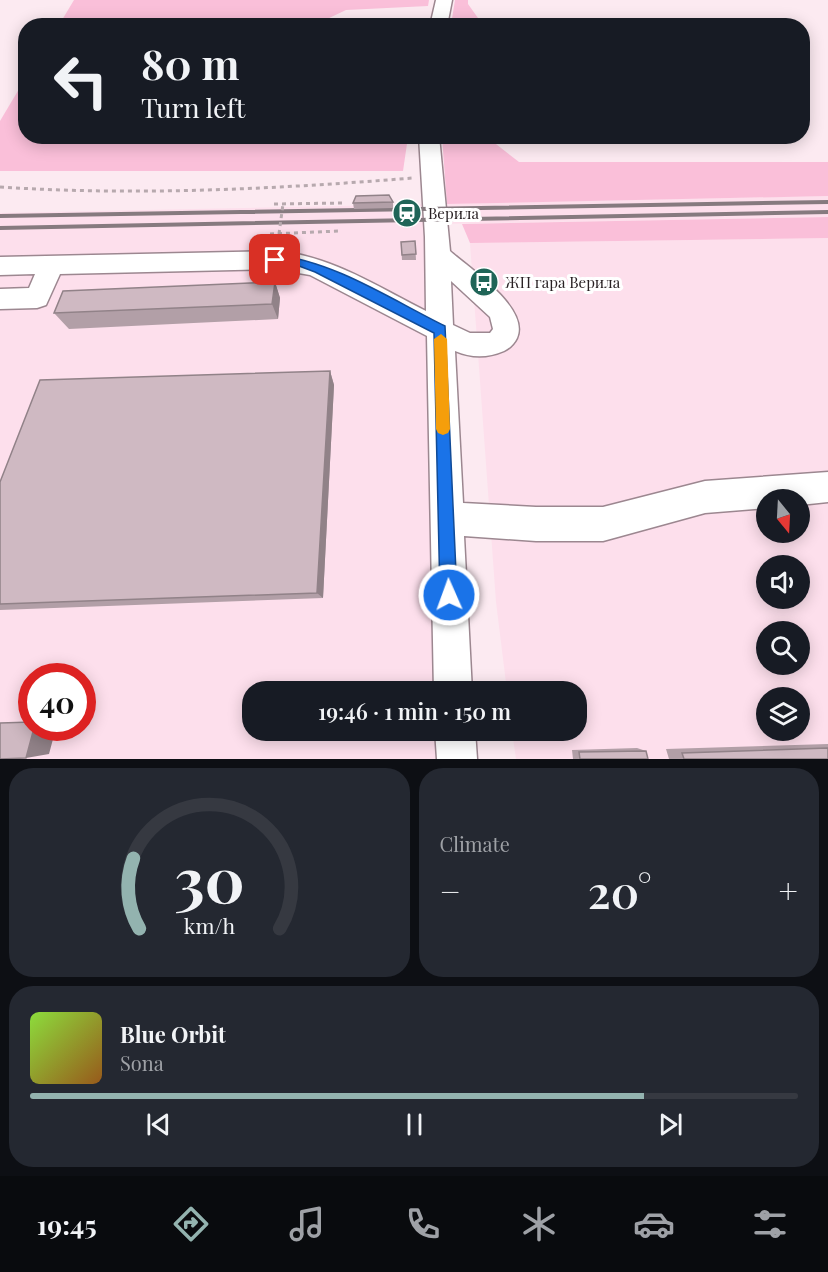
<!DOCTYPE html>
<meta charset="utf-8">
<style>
body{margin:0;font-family:"Playfair Display",serif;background:#242831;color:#f1f3f6;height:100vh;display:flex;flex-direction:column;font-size:22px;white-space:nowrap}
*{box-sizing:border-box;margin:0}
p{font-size:20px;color:#9ea1a6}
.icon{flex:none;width:33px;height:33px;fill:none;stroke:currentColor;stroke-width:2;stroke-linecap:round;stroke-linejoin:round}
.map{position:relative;height:759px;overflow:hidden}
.side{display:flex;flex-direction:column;gap:9px;padding:9px;background:#0d0f14;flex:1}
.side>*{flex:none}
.banner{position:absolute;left:18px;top:18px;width:792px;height:126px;border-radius:24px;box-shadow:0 3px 15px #0003;background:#171b24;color:#f1f3f6;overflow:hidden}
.needle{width:39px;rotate:162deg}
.fabs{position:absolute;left:756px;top:489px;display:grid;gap:12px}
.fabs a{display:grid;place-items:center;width:54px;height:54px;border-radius:50%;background:#171b24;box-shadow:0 3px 15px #0003;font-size:30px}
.speed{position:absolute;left:18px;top:663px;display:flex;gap:12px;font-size:30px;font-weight:700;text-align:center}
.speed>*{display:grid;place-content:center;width:78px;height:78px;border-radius:50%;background:#171b24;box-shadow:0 3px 15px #0003;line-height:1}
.speed .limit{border:9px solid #d22;background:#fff;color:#111}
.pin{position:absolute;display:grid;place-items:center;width:51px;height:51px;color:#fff;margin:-26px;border-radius:12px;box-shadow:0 3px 9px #0006}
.me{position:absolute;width:66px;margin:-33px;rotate:358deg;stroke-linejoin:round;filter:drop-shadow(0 0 4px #0008)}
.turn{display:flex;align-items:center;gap:21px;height:126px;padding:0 24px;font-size:27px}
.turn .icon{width:78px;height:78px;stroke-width:2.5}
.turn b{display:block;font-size:42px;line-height:51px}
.big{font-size:45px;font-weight:600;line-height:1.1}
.side .tile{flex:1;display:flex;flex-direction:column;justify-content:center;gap:9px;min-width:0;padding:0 21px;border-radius:24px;background:#242831}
.side .dial{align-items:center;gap:0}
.dial svg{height:156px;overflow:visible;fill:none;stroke:#363941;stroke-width:7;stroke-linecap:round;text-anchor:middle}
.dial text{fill:#f1f3f6;stroke:none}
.song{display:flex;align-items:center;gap:18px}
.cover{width:72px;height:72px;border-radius:9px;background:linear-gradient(135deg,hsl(90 70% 55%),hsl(30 70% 35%))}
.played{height:6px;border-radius:3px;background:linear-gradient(90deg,#93b3af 80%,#363941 80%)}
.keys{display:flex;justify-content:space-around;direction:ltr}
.heat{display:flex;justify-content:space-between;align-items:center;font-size:33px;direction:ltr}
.side .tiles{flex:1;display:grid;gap:9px;grid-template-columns:1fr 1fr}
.tile:last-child{grid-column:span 2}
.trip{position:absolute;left:242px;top:681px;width:345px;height:60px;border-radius:24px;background:#171b24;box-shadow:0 3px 15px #0003;font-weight:600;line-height:60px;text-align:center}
.tab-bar{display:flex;height:96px;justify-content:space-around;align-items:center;background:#090b0e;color:#9ea1a6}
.tab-bar .icon{width:42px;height:42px}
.tab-bar .on{color:#93b3af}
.tab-bar b{font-size:27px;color:#f1f3f6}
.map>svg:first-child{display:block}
.built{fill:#fddfec;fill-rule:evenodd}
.green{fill:#fabfd9}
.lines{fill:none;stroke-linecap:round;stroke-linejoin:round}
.minor-casing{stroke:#9c8790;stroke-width:3}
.path{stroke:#b7a9ae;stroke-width:3;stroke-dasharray:4 4;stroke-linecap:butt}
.minor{fill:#fff;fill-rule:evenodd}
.rail{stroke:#867a7f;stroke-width:4}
.path-bridge{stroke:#b7a9ae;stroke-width:3;stroke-dasharray:4 4;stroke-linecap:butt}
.wall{fill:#b29fa7}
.shaded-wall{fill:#918288}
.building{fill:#cfb9c2;stroke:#918288;stroke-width:1.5}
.route{fill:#1a73e8;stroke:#114b97;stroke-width:1.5}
.slow{fill:#f59e0b}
.labels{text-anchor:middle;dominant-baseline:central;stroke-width:6;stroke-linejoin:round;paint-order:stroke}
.poi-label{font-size:15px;fill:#282023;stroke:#fff;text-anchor:start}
</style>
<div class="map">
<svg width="828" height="759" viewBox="0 0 828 759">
<rect width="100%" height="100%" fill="#fceaf1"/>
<!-- built -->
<path class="built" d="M 828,196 L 828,217 L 436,224 L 453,691 L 252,692 L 252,730 L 455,731 L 457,759 L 0,759 L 0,213 ZM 32,676 L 82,676 L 82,728 L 32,728 Z
M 828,238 L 828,759 L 516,759 L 512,731 L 576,730 L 576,692 L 507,691 L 496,602 L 470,243 ZM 766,500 L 800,500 L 800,532 L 766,532 ZM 766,566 L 800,566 L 800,598 L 766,598 ZM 766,632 L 800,632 L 800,664 L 766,664 ZM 766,698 L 800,698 L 800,730 L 766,730 Z"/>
<!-- green -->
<path class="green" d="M 74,0 L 429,0 L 428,6 L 346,10 L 325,20 L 327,25 L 59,25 Z
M 455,0 L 468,0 L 468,4 L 483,25 L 451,25 Z
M 25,79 L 26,136 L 408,137 L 403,171 L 0,171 L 0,121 Z
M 442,137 L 487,137 L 519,162 L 828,162 L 828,196 L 447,204 Z
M 828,217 L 828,238 L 470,243 L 462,224 Z"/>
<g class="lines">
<!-- minor casing -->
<g class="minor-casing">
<path id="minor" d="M 436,0 L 452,0 L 447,26 L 430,26 Z
M 419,136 L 439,136 L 450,251 C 470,269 530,308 517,338 C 514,344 510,348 504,351 C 488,358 471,358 455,351 L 463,503 L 536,507 L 603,507 L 705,481 L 828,472 L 828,502 L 800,505 L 800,500 L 766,500 L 766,508 L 705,513 L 603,541 L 536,541 L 464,536 L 472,692 L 434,692 L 427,336 L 310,275 L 275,269 L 60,274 L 46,305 L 37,308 L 0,309 L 0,289 L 29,288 L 35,274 L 0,275 L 0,257 L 275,251 C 330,255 378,287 426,311 L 425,237 ZM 451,281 L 490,317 L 493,329 L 490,333 L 470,333 L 453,325 Z
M 435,730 L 475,730 L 477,759 L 437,759 Z"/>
</g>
<!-- path -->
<path class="path" d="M 0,187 C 138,196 275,189 413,178
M 274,204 L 343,203
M 270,234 L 339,231"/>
<!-- minor -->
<use href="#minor" class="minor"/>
<!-- rail -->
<path class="rail" d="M 0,216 L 828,202
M 0,228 L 828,212"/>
<!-- path-bridge -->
<path class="path-bridge" d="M 279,234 L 283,204"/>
</g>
<!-- wall -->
<path class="wall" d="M 393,202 L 393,208 L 354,209 L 353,203 Z
M 415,241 L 416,260 L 402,260 L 401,242 Z
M 275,282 L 280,298 L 278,319 L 69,329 L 54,313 Z
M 330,371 L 334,385 L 323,598 L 0,610 L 0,482 Z
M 828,744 L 828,759 L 669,759 L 666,749 Z
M 637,748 L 646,751 L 648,759 L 573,759 L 572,750 Z"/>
<!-- shaded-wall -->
<path class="shaded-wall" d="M 275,282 L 280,298 L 278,319 L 272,304 Z
M 330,371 L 334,385 L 323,598 L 317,593 Z
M 34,728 L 56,728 L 49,754 L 26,758 Z"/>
<!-- building -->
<path class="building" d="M 389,195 L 393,202 L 353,203 L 356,196 Z
M 415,241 L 416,254 L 402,255 L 401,242 Z
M 275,282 L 272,304 L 54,313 L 63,291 Z
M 330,371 L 317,593 L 0,604 L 0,482 L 40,380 Z
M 32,722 L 32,728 L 34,728 L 26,758 L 0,759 L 0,723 Z
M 828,748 L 828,759 L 684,759 L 682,753 Z
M 646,751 L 648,759 L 580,759 L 579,752 Z"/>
<!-- route -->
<path class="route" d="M 275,255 C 334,261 392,300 445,326 L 457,595 L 455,601 L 449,603 L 443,601 L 440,595 L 434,333 L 315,272 L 299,266 L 271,263 L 271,257 Z"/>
<!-- slow -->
<path class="slow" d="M 441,334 L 447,339 L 450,429 L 448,433 L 443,435 L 438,433 L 436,429 L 434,339 Z"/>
<!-- icons -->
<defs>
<g id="station-disc" transform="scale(1.5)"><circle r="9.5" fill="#206558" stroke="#fff"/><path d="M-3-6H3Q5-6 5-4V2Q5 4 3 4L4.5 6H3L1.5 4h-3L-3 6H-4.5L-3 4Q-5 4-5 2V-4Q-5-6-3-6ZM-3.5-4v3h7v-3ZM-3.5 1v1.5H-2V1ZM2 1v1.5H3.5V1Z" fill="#fff"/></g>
<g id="bus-disc" transform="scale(1.5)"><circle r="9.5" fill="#206558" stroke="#fff"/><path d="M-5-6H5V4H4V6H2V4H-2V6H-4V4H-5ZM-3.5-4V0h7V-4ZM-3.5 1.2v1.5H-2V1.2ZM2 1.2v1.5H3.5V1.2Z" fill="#fff"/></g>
</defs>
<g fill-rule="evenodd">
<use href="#station-disc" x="407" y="213"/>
<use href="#bus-disc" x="484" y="282"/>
</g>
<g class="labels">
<!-- poi labels -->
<g class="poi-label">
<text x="428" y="213">Верила</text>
<text x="505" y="282">ЖП гара Верила</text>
</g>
</g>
</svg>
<div class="fabs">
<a><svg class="needle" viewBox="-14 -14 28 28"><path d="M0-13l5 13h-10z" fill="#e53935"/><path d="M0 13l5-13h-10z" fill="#9ea1a6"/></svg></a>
<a><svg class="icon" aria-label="sound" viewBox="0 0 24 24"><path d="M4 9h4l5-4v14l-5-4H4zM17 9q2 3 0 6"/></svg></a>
<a><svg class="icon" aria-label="search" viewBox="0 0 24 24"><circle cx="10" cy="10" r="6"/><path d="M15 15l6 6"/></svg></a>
<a><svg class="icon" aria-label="layers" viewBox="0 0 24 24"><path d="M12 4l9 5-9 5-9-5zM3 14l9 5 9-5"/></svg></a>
</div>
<div class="speed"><div class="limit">40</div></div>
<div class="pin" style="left:275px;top:260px;background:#d93025"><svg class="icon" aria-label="arrive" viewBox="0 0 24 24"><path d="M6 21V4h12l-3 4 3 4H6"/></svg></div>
<svg class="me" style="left:449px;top:595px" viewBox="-20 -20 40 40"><circle r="17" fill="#1a73e8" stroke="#fff" stroke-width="3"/><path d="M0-11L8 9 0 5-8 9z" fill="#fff"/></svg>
<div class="trip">19:46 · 1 min · 150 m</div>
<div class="banner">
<div class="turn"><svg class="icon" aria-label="left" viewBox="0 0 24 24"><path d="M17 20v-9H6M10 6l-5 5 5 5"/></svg><div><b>80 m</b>Turn left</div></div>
</div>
</div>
<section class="side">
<div class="tiles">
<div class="tile dial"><svg viewBox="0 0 100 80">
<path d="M14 69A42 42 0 1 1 86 69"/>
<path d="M14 69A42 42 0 0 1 11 33" stroke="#93b3af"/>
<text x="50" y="56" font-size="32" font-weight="700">30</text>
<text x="50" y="72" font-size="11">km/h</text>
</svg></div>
<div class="tile"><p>Climate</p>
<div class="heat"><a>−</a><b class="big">20°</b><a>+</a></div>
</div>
<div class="tile">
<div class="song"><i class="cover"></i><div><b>Blue Orbit</b><p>Sona</p></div></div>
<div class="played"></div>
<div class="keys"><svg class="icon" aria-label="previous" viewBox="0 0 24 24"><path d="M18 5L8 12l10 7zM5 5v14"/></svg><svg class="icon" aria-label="pause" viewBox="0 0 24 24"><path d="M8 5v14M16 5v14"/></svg><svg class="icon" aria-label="next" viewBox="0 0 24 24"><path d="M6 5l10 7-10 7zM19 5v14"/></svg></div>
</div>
</div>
</section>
<nav class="tab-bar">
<b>19:45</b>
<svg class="icon on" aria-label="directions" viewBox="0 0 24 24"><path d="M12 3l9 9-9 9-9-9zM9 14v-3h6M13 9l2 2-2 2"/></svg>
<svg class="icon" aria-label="music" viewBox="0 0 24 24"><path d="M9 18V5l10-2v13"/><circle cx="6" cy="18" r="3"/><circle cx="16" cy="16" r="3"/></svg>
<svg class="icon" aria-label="phone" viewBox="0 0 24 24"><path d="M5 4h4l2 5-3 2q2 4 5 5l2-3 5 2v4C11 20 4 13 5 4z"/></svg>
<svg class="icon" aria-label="climate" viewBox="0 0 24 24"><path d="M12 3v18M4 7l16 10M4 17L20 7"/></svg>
<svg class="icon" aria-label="car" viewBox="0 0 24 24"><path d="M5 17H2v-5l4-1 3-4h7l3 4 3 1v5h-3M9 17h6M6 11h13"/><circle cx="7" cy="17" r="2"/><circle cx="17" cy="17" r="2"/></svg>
<svg class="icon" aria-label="filters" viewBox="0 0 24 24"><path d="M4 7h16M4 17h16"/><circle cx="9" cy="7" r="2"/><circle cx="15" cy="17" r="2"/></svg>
</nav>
